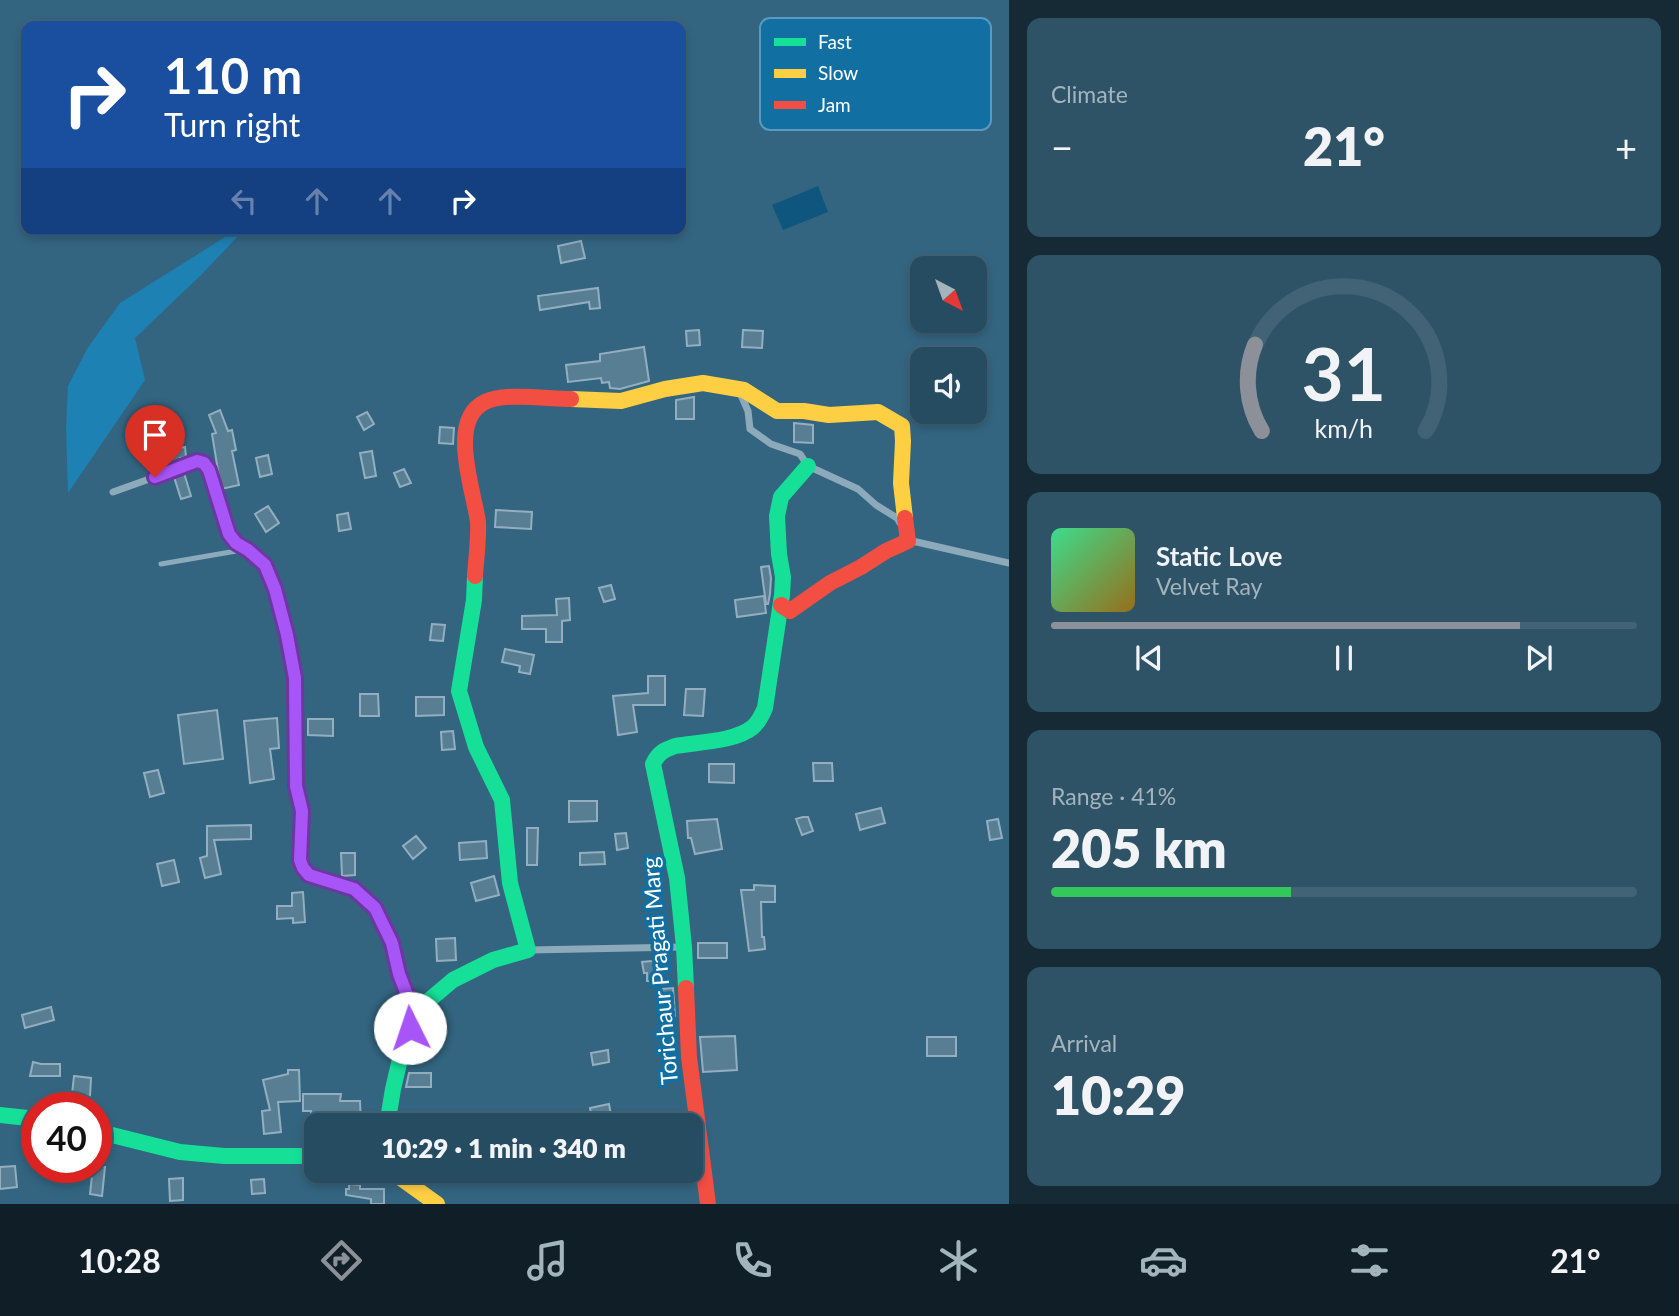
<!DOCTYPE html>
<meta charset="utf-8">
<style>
body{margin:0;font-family:Lato,sans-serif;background:#2e5367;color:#f1f3f6;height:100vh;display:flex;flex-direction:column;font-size:26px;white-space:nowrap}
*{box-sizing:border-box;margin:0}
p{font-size:23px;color:#a4b4bd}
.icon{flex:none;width:38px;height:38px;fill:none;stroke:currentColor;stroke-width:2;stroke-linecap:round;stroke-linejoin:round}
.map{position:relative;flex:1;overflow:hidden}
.drawer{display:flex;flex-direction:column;gap:18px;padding:18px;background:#152a35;width:670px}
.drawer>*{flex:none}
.guide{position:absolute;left:21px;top:21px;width:665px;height:214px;border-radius:14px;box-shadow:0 4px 10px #0003,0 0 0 2px #426376;background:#1a4fa0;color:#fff;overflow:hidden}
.needle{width:46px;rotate:139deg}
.fabs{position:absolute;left:910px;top:256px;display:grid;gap:14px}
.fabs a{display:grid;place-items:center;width:77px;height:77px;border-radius:14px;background:#264c61;box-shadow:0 4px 10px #0003,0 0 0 2px #426376;font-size:35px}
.speed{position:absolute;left:21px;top:1092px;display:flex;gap:14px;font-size:35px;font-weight:700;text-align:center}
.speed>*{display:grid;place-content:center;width:91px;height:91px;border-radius:50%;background:#264c61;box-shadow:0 4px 10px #0003,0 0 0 2px #426376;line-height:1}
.speed .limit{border:10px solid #d22;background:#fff;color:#111}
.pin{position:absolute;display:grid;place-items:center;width:60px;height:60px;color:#fff;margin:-72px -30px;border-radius:50% 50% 50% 0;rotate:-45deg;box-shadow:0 0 7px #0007}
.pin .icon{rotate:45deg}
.me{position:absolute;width:77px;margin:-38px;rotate:356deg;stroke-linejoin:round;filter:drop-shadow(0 0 5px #0008)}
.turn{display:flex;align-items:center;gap:24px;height:147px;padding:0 28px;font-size:32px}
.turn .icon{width:91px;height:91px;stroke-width:2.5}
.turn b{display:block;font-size:49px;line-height:60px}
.lanes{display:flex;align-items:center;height:66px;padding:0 28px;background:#0003;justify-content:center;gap:35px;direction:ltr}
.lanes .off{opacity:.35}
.big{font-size:52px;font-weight:800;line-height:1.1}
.drawer .tile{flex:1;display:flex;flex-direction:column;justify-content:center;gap:10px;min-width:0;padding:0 24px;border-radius:14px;background:#2e5367}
.drawer .dial{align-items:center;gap:0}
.dial svg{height:182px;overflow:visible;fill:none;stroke:#426376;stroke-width:7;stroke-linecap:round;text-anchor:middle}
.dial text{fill:#f1f3f6;stroke:none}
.song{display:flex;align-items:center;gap:21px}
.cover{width:84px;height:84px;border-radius:10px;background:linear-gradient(135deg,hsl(150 70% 55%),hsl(40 70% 35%))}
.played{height:7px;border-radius:4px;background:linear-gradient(90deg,#8c9099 80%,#426376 80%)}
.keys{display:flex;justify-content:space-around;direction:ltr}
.heat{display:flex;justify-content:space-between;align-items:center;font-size:38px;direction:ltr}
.charge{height:10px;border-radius:5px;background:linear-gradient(90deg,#34c759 41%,#426376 0)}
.trip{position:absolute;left:304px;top:1113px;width:399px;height:70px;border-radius:14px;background:#264c61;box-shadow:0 4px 10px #0003,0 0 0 2px #426376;font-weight:800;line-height:70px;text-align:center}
.menu{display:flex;height:112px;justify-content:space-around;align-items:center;background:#0f1e27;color:#a4b4bd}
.menu .icon{width:49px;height:49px}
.menu .on{color:#8c9099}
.menu b{font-size:32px;color:#f1f3f6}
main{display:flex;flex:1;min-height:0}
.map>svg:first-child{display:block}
.green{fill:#1d81b4}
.water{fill:#0f567e}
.building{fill:#587e94;stroke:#93afbf;stroke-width:2}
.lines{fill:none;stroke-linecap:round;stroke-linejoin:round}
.lane{stroke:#8caab9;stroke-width:5}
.street{stroke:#8caab9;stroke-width:7}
.fast{stroke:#16e098;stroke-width:16}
.slow{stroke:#ffcf43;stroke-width:16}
.jam{stroke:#f24e42;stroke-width:16}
.route-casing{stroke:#6d37a1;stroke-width:18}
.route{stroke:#a855f7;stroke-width:12}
.labels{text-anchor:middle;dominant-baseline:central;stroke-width:7;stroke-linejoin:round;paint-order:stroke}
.street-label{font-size:23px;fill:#fff;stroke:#126fa2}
.key{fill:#126fa2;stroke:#599abe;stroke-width:2}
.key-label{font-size:19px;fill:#fff}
</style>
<main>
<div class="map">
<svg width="1009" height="1204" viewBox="0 0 1009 1204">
<rect width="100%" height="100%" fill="#336581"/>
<!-- green -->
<path class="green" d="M 238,229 L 245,229 L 201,275 L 135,338 L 145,380 L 68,493 L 66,429 L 68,386 L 87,349 L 120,303 Z"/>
<!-- water -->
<path class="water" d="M 818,186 L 828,212 L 783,230 L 772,205 Z"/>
<!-- building -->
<path class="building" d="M 581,241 L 585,258 L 561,263 L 558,246 Z
M 598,288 L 600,308 L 590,309 L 589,302 L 540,310 L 538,296 Z
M 699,330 L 700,345 L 687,346 L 686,331 Z
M 743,330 L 763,331 L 762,348 L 742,347 Z
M 644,347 L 649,381 L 620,389 L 610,388 L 609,382 L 602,383 L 601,378 L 568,382 L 566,365 L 600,361 L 600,354 Z
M 694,397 L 694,419 L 676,419 L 676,400 Z
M 220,410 L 228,431 L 232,430 L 236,450 L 232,451 L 239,485 L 221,489 L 212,434 L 216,433 L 209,415 Z
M 367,412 L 374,424 L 364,430 L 357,417 Z
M 794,423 L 813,425 L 813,443 L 794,442 Z
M 440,427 L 454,428 L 453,444 L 439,443 Z
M 185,447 L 186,457 L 180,458 L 181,461 L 171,465 L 167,450 Z
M 372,451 L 376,476 L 365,478 L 360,453 Z
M 268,455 L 272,474 L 260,477 L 256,458 Z
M 404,469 L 411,483 L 400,487 L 394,473 Z
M 184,473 L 191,496 L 181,499 L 174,477 Z
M 268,506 L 279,523 L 266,532 L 255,514 Z
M 496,510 L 532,512 L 531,529 L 495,527 Z
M 348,513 L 351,529 L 339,531 L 337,515 Z
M 769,566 L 771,578 L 770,594 L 768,604 L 766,604 L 761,567 Z
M 611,585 L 615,599 L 604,602 L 599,588 Z
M 764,596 L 766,613 L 737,617 L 735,600 Z
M 569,598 L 570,620 L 562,621 L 562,642 L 546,642 L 546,629 L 522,629 L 522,616 L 557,615 L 556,599 Z
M 432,624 L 445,625 L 443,641 L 430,640 Z
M 505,649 L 534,655 L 530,674 L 519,672 L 520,666 L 502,662 Z
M 648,676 L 665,676 L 665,705 L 633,705 L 637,732 L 618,735 L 613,696 L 648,693 Z
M 686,689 L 705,689 L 703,716 L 684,715 Z
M 360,694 L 378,694 L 379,716 L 360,716 Z
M 416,697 L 444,697 L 444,715 L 416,716 Z
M 217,710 L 223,759 L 184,764 L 178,715 Z
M 277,718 L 279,748 L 270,749 L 274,779 L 250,783 L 244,721 Z
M 308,719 L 333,719 L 333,736 L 308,735 Z
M 453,731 L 455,749 L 442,750 L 441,732 Z
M 813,763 L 832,763 L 833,781 L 814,781 Z
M 709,764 L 734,764 L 734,783 L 709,782 Z
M 158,770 L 164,793 L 150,797 L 144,773 Z
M 569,801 L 597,801 L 597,821 L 569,822 Z
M 881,808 L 885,823 L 860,830 L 856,814 Z
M 803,817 L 808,817 L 813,831 L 802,835 L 796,819 Z
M 717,819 L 722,849 L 695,854 L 691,838 L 688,838 L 687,821 Z
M 998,819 L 1002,838 L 990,840 L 987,821 Z
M 251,825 L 251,839 L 214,840 L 221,874 L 205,878 L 200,858 L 207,856 L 207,826 Z
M 527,828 L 538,828 L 537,865 L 527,865 Z
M 626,833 L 628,848 L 617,850 L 615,834 Z
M 416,836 L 426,848 L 413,859 L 403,846 Z
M 486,841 L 487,858 L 460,860 L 459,843 Z
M 604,852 L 605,864 L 580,865 L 580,853 Z
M 341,853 L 355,853 L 355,875 L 342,876 Z
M 174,860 L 179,882 L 162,886 L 157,864 Z
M 494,876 L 499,895 L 476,901 L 471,883 Z
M 754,885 L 775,886 L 775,902 L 761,902 L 762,937 L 764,937 L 765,949 L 749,951 L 741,890 L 754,890 Z
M 303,892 L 305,922 L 293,923 L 293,918 L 277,919 L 277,906 L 292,906 L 292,893 Z
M 455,938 L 456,960 L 437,961 L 436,939 Z
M 698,943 L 727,943 L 727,958 L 698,958 Z
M 662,960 L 664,981 L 647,981 L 647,973 L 644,973 L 642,962 Z
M 673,988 L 675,1016 L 665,1017 L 663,989 Z
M 51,1007 L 54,1020 L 25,1028 L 22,1015 Z
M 735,1036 L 737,1070 L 703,1072 L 700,1037 Z
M 927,1037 L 956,1037 L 956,1056 L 927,1056 Z
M 608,1050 L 609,1062 L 593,1065 L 591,1053 Z
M 33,1062 L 41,1064 L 60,1064 L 60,1076 L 30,1076 Z
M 288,1070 L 299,1070 L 300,1101 L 278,1102 L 281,1132 L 264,1134 L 262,1111 L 270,1110 L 263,1080 L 288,1074 Z
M 409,1073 L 431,1073 L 431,1087 L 406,1087 Z
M 74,1076 L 91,1078 L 90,1096 L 72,1094 Z
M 303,1094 L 341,1094 L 340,1101 L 360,1101 L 361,1125 L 310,1125 L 311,1111 L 303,1111 Z
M 609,1104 L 611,1115 L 592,1119 L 590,1108 Z
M 442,1113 L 445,1124 L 407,1125 L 407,1120 Z
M 15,1166 L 17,1187 L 0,1189 L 0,1167 Z
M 93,1167 L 105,1167 L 102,1196 L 90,1194 Z
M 183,1178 L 183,1200 L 170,1201 L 169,1179 Z
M 264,1179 L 265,1193 L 252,1194 L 251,1180 Z
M 349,1184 L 360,1185 L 360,1189 L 384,1189 L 384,1204 L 371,1204 L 371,1199 L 346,1195 L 346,1189 L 349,1189 Z"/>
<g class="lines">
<!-- lane -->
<path class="lane" d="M 161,564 L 248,549"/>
<!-- street -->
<path class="street" d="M 741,395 L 748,411 L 750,429 L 771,444 L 800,454 L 808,466 L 858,489 L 876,505 L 897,518 L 900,523
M 113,492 L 197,462 L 204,463 L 209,470 L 229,534 L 236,543 L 248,549 L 265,564 L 275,589 L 287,635 L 295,678 L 296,786 L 302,811 L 300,860 L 303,868 L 309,875 L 354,889 L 375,908 L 392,943 L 399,974 L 414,1012
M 908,540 L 1009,563
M 530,950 L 683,947"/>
<!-- fast -->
<path class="fast" d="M 686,988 L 684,947 L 677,878 L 653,764 C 658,753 664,750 675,746 C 697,742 735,742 753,727 C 759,722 762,715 765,708 L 782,595 L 783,577 L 779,554 L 777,516 L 781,497 L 808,466
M 0,1115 L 37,1119
M 387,1125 L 393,1089 L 404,1042 L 414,1013 L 453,980 L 493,960 L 528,950 L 510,883 L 502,800 L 476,747 L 459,691 L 474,600 L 475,576
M 96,1131 L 180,1152 L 224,1156 L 317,1156"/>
<!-- slow -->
<path class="slow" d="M 571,399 L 621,401 L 665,389 L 703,383 L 744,390 L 777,411 L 804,411 L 829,415 L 878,412 L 902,426 L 903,441 L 901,483 L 905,518
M 391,1171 L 437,1204"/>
<!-- jam -->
<path class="jam" d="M 475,576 C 476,559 479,540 478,522 C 474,491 447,420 485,402 C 505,392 548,399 571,399
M 781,605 L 790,611 L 830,583 L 861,567 L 886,551 L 908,541 L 905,518
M 686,988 L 689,1057 L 708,1204"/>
</g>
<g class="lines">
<!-- route casing -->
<g class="route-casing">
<path id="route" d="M 155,477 L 197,461 L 204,463 L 209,470 L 229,534 L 236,543 L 248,550 L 265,565 L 275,589 L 287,635 L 295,678 L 296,786 L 302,811 L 300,860 L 303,868 L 309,875 L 354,889 L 375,908 L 392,943 L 399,974 L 414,1013 L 410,1028"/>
</g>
<!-- route -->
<use href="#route" class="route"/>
</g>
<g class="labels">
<!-- street labels -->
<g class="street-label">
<text transform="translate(659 971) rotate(-95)">Torichaur Pragati Marg</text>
</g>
</g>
<!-- legend -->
<rect x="760" y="18" width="231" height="112" rx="10" class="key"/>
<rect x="774" y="38" width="32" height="8" fill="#16e098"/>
<rect x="774" y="69" width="32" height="9" fill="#ffcf43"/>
<rect x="774" y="101" width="32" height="8" fill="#f24e42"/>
<g class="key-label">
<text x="818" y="49">Fast</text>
<text x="818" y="80">Slow</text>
<text x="818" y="112">Jam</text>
</g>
</svg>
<div class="fabs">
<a><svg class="needle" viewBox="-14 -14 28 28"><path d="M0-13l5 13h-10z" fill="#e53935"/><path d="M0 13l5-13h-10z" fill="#a4b4bd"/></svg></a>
<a><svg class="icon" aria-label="sound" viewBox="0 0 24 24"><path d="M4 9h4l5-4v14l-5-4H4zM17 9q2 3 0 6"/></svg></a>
</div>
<div class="speed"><div class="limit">40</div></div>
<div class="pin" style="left:155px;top:477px;background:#d93025"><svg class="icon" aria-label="arrive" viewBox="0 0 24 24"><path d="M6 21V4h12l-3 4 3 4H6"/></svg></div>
<svg class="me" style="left:410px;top:1028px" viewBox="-20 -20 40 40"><circle r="19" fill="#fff"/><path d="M0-13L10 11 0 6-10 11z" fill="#a855f7"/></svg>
<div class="trip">10:29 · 1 min · 340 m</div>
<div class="guide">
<div class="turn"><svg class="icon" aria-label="right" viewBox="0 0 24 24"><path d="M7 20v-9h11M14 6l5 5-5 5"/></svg><div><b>110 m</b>Turn right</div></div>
<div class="lanes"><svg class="icon off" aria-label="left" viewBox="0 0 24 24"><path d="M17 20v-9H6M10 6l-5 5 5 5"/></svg><svg class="icon off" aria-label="ahead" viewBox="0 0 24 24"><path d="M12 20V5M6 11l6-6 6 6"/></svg><svg class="icon off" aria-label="ahead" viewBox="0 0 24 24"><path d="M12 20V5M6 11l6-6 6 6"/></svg><svg class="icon" aria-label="right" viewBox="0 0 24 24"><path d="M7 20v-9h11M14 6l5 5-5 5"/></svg></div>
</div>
</div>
<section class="drawer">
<div class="tile"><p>Climate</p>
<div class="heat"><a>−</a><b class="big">21°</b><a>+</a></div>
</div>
<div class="tile dial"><svg viewBox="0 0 100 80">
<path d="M14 69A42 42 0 1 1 86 69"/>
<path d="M14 69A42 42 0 0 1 11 31" stroke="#8c9099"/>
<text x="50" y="56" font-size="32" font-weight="700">31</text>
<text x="50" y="72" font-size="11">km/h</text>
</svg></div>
<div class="tile">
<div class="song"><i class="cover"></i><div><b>Static Love</b><p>Velvet Ray</p></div></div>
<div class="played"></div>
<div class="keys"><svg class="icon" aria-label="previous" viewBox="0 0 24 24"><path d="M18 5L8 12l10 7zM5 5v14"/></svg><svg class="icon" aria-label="pause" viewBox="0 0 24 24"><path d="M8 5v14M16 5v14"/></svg><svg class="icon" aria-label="next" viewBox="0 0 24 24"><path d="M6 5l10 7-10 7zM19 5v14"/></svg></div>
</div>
<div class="tile"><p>Range · 41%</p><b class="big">205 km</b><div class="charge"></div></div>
<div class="tile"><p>Arrival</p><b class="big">10:29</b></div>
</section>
</main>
<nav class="menu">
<b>10:28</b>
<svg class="icon on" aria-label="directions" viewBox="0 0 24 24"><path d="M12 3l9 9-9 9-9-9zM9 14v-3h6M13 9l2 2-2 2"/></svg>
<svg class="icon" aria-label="music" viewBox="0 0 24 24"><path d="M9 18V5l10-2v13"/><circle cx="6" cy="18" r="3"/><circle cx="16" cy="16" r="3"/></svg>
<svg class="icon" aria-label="phone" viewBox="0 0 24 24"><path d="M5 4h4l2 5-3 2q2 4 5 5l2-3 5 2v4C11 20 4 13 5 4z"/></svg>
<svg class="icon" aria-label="climate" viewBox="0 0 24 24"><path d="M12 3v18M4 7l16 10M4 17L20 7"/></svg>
<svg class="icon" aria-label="car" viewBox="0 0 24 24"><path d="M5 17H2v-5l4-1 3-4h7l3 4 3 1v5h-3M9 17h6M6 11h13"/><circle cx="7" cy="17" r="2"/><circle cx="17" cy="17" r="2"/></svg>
<svg class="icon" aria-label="filters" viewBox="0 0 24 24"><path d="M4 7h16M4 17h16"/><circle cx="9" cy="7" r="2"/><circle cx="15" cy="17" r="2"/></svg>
<b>21°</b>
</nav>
